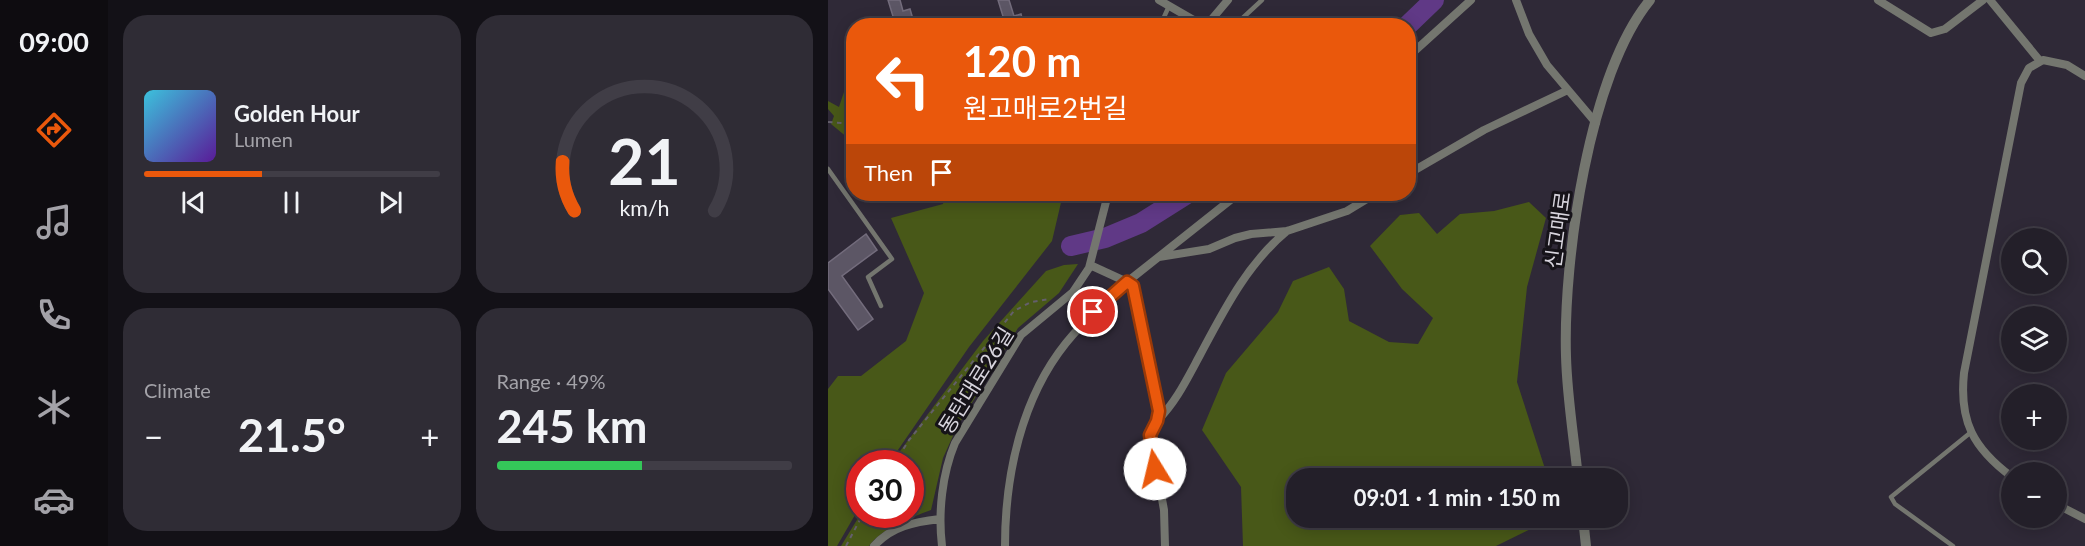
<!DOCTYPE html>
<meta charset="utf-8">
<style>
body{margin:0;font-family:Lato,"Noto Sans KR",sans-serif;background:#2f2c35;color:#f1f3f6;height:100vh;display:flex;flex-direction:column;font-size:22px;white-space:nowrap}
*{box-sizing:border-box;margin:0}
p{font-size:20px;color:#a3a2a8}
.icon{flex:none;width:33px;height:33px;fill:none;stroke:currentColor;stroke-width:2;stroke-linecap:round;stroke-linejoin:round}
.map{position:relative;flex:1;overflow:hidden}
.panel{display:flex;flex-direction:column;gap:15px;padding:15px;background:#131117;width:720px}
.panel>*{flex:none}
.banner{position:absolute;left:18px;top:18px;width:570px;height:183px;border-radius:24px;box-shadow:0 3px 15px #0003,0 0 0 2px #403d46;background:#ea580c;color:#fff;overflow:hidden}
.fabs{position:absolute;left:1173px;top:228px;display:grid;gap:12px}
.fabs a{display:grid;place-items:center;width:66px;height:66px;border-radius:50%;background:#231f29;box-shadow:0 3px 15px #0003,0 0 0 2px #403d46;font-size:30px}
.speed{position:absolute;left:18px;top:450px;display:flex;gap:12px;font-size:30px;font-weight:700;text-align:center}
.speed>*{display:grid;place-content:center;width:78px;height:78px;border-radius:50%;background:#231f29;box-shadow:0 3px 15px #0003,0 0 0 2px #403d46;line-height:1}
.speed .limit{border:9px solid #d22;background:#fff;color:#111}
.pin{position:absolute;display:grid;place-items:center;width:51px;height:51px;color:#fff;margin:-26px;border:3px solid #fff;border-radius:50%;box-shadow:0 2px 6px #0007}
.me{position:absolute;width:66px;margin:-33px;rotate:351deg;stroke-linejoin:round;filter:drop-shadow(0 0 4px #0008)}
.turn{display:flex;align-items:center;gap:21px;height:126px;padding:0 18px;font-size:27px}
.turn .icon{width:78px;height:78px;stroke-width:2.5}
.turn b{display:block;font-size:42px;line-height:51px}
.then{display:flex;align-items:center;height:57px;padding:0 18px;background:#0003;gap:12px;font-size:22px}
.big{font-size:45px;font-weight:700;line-height:1.1}
.panel .card{flex:1;display:flex;flex-direction:column;justify-content:center;gap:9px;min-width:0;padding:0 21px;border-radius:24px;background:#2f2c35}
.panel .dial{align-items:center;gap:0}
.dial svg{height:156px;overflow:visible;fill:none;stroke:#403d46;stroke-width:7;stroke-linecap:round;text-anchor:middle}
.dial text{fill:#f1f3f6;stroke:none}
.song{display:flex;align-items:center;gap:18px}
.cover{width:72px;height:72px;border-radius:9px;background:linear-gradient(135deg,hsl(190 70% 55%),hsl(270 70% 35%))}
.played{height:6px;border-radius:3px;background:linear-gradient(90deg,#ea580c 40%,#403d46 40%)}
.keys{display:flex;justify-content:space-around;direction:ltr}
.heat{display:flex;justify-content:space-between;align-items:center;font-size:33px;direction:ltr}
.charge{height:9px;border-radius:4px;background:linear-gradient(90deg,#34c759 49%,#403d46 0)}
.panel .tiles{flex:1;display:grid;gap:15px;grid-template-columns:repeat(2,1fr)}
.trip{position:absolute;left:458px;top:468px;width:342px;height:60px;border-radius:24px;background:#231f29;box-shadow:0 3px 15px #0003,0 0 0 2px #403d46;font-weight:700;line-height:60px;text-align:center}
main{display:flex;flex:1;min-height:0}
.menu{display:flex;flex-direction:column;width:108px;justify-content:space-around;align-items:center;background:#0e0c10;color:#a3a2a8}
.menu .icon{width:42px;height:42px}
.menu .selected{color:#ea580c}
.menu b{font-size:27px;color:#f1f3f6}
.map>svg:first-child{display:block}
.green{fill:#485818}
.lines{fill:none;stroke-linecap:round;stroke-linejoin:round}
.river{stroke:#603986;stroke-width:20}
.building{fill:#5c5665;stroke:#736c7c;stroke-width:1.5}
.path{stroke:#645f6b;stroke-width:2;stroke-dasharray:4.5 4.5;stroke-linecap:butt}
.service{stroke:#74766f;stroke-width:4.5}
.minor{stroke:#74766f;stroke-width:8}
.tertiary{stroke:#74766f;stroke-width:10}
.route-casing{stroke:#983908;stroke-width:15}
.route{stroke:#ea580c;stroke-width:10}
.labels{text-anchor:middle;dominant-baseline:central;stroke-width:6;stroke-linejoin:round;paint-order:stroke}
.street-label{font-size:21px;fill:#d7d4dd;stroke:#161319}
</style>
<main>
<nav class="menu">
<b>09:00</b>
<svg class="icon selected" aria-label="directions" viewBox="0 0 24 24"><path d="M12 3l9 9-9 9-9-9zM9 14v-3h6M13 9l2 2-2 2"/></svg>
<svg class="icon" aria-label="music" viewBox="0 0 24 24"><path d="M9 18V5l10-2v13"/><circle cx="6" cy="18" r="3"/><circle cx="16" cy="16" r="3"/></svg>
<svg class="icon" aria-label="phone" viewBox="0 0 24 24"><path d="M5 4h4l2 5-3 2q2 4 5 5l2-3 5 2v4C11 20 4 13 5 4z"/></svg>
<svg class="icon" aria-label="climate" viewBox="0 0 24 24"><path d="M12 3v18M4 7l16 10M4 17L20 7"/></svg>
<svg class="icon" aria-label="car" viewBox="0 0 24 24"><path d="M5 17H2v-5l4-1 3-4h7l3 4 3 1v5h-3M9 17h6M6 11h13"/><circle cx="7" cy="17" r="2"/><circle cx="17" cy="17" r="2"/></svg>
</nav>
<section class="panel">
<div class="tiles">
<div class="card">
<div class="song"><i class="cover"></i><div><b>Golden Hour</b><p>Lumen</p></div></div>
<div class="played"></div>
<div class="keys"><svg class="icon" aria-label="previous" viewBox="0 0 24 24"><path d="M18 5L8 12l10 7zM5 5v14"/></svg><svg class="icon" aria-label="pause" viewBox="0 0 24 24"><path d="M8 5v14M16 5v14"/></svg><svg class="icon" aria-label="next" viewBox="0 0 24 24"><path d="M6 5l10 7-10 7zM19 5v14"/></svg></div>
</div>
<div class="card dial"><svg viewBox="0 0 100 80">
<path d="M14 69A42 42 0 1 1 86 69"/>
<path d="M14 69A42 42 0 0 1 8 44" stroke="#ea580c"/>
<text x="50" y="56" font-size="32" font-weight="700">21</text>
<text x="50" y="72" font-size="11">km/h</text>
</svg></div>
<div class="card"><p>Climate</p>
<div class="heat"><a>−</a><b class="big">21.5°</b><a>+</a></div>
</div>
<div class="card"><p>Range · 49%</p><b class="big">245 km</b><div class="charge"></div></div>
</div>
</section>
<div class="map">
<svg width="1257" height="546" viewBox="0 0 1257 546">
<rect width="100%" height="100%" fill="#2f2937"/>
<!-- green -->
<path class="green" d="M 25,65 L 25,137 L 20,138 L 3,124 L 6,116 L 0,109 L 0,101 L 11,107 Z
M 116,194 L 235,194 L 224,241 L 141,347 L 61,463 L 32,464 L 31,508 L 9,546 L 0,546 L 0,389 L 10,376 L 33,376 L 78,341 L 96,293 L 63,218 L 115,204 Z
M 701,202 L 718,218 L 699,287 L 689,382 L 720,478 L 468,478 L 468,518 L 725,518 L 668,546 L 415,546 L 413,487 L 374,430 L 398,373 L 450,312 L 465,281 L 501,267 L 516,289 L 521,321 L 561,342 L 590,344 L 605,318 L 574,289 L 542,246 L 572,215 L 591,213 L 609,234 L 632,214 L 666,211 Z
M 250,264 L 231,293 L 190,328 L 129,427 L 115,458 L 103,510 C 82,518 54,528 41,546 L 13,546 L 32,515 L 82,514 L 82,464 L 63,463 L 155,341 L 218,271 L 236,265 Z"/>
<g class="lines">
<!-- river -->
<path class="river" d="M 579,26 L 606,0
M 243,246 L 277,238 L 313,223 L 359,194"/>
</g>
<!-- building -->
<path class="building" d="M 60,0 L 72,0 L 75,11 L 82,9 L 87,26 L 68,26 Z
M 170,0 L 181,0 L 186,16 L 193,14 L 196,26 L 178,26 Z
M 38,234 L 49,250 L 14,276 L 45,319 L 30,330 L 0,289 L 0,263 Z"/>
<g class="lines">
<!-- path -->
<path class="path" d="M 0,122 L 26,124
M 66,464 L 81,440 L 186,311 L 203,302 L 221,299
M 18,546 L 35,514"/>
<!-- service -->
<path class="service" d="M 332,26 L 341,6
M 406,26 L 434,0
M 0,169 L 64,259 L 40,277 L 53,306
M 1125,546 L 1067,504 L 1063,497 L 1142,433"/>
<!-- minor -->
<path class="minor" d="M 331,0 L 376,26
M 688,0 L 701,34 L 719,65 L 768,123
M 1050,0 L 1103,33 L 1117,29 L 1155,0
M 1162,0 L 1212,61
M 378,26 L 400,0
M 580,57 L 643,0
M 580,174 L 656,130 L 740,90
M 331,257 L 381,249 L 407,238 L 423,234 L 459,231 L 519,211 L 547,194
M 329,421 C 348,402 359,379 372,355 C 396,310 419,264 459,231
M 1184,477 C 1145,448 1131,421 1136,373 L 1193,83 L 1201,68 L 1215,60 L 1239,65 L 1257,76
M 1228,504 L 1257,519
M 46,546 C 64,526 86,522 112,519
M 114,546 C 110,513 114,474 127,443 L 193,335 L 245,292 L 261,268 L 280,194
M 177,546 C 177,476 193,399 238,343 C 256,321 277,301 299,282 L 262,265
M 337,546 L 336,510 L 322,434 L 329,421 L 331,411 L 308,293 L 299,282 L 410,194"/>
<!-- tertiary -->
<path class="tertiary" d="M 750,478 C 746,438 739,397 738,356 C 735,260 761,74 822,0
M 755,518 L 758,546"/>
</g>
<g class="lines">
<!-- route casing -->
<g class="route-casing">
<path id="route" d="M 265,312 L 299,282 L 305,286 L 331,411 L 329,421 L 322,435 L 327,469"/>
</g>
<!-- route -->
<use href="#route" class="route"/>
</g>
<g class="labels">
<!-- street labels -->
<g class="street-label">
<text transform="translate(729 230) rotate(-82)">신고매로</text>
<text transform="translate(147 380) rotate(-58)">동탄대로26길</text>
</g>
</g>
</svg>
<div class="fabs">
<a><svg class="icon" aria-label="search" viewBox="0 0 24 24"><circle cx="10" cy="10" r="6"/><path d="M15 15l6 6"/></svg></a>
<a><svg class="icon" aria-label="layers" viewBox="0 0 24 24"><path d="M12 4l9 5-9 5-9-5zM3 14l9 5 9-5"/></svg></a>
<a>+</a>
<a>−</a>
</div>
<div class="speed"><div class="limit">30</div></div>
<div class="pin" style="left:265px;top:312px;background:#d93025"><svg class="icon" aria-label="arrive" viewBox="0 0 24 24"><path d="M6 21V4h12l-3 4 3 4H6"/></svg></div>
<svg class="me" style="left:327px;top:469px" viewBox="-20 -20 40 40"><circle r="19" fill="#fff"/><path d="M0-13L10 11 0 6-10 11z" fill="#ea580c"/></svg>
<div class="trip">09:01 · 1 min · 150 m</div>
<div class="banner">
<div class="turn"><svg class="icon" aria-label="left" viewBox="0 0 24 24"><path d="M17 20v-9H6M10 6l-5 5 5 5"/></svg><div><b>120 m</b>원고매로2번길</div></div>
<div class="then">Then<svg class="icon" aria-label="arrive" viewBox="0 0 24 24"><path d="M6 21V4h12l-3 4 3 4H6"/></svg></div>
</div>
</div>
</main>
